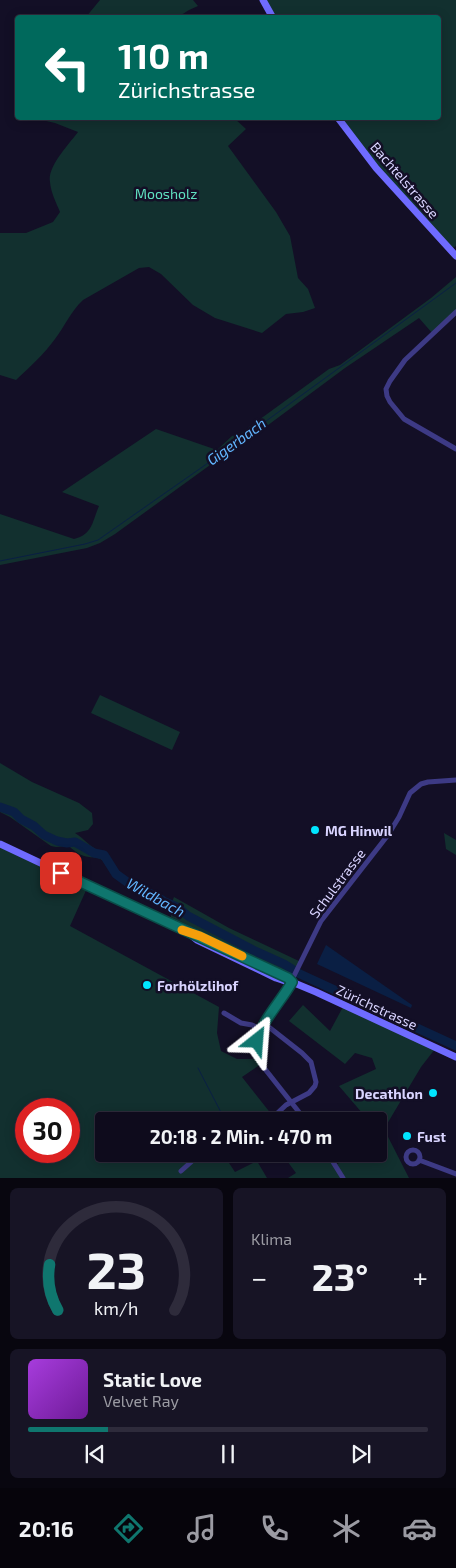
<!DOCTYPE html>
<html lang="de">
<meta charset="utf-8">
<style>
body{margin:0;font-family:"Exo 2",sans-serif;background:#171425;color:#f1f3f6;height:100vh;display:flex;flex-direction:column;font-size:19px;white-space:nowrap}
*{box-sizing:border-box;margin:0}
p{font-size:16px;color:#9b9ba3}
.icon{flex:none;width:28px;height:28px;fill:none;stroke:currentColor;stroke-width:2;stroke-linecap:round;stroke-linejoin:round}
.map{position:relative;height:1178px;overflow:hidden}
.panel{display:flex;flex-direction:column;gap:10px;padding:10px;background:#08060f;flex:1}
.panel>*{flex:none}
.top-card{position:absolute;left:15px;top:15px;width:426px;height:105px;border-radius:5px;box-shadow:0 2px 12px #0003,0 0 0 1px #2e2b3b;background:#00695c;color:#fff;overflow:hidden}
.speed{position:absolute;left:15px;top:1098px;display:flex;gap:10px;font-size:25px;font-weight:700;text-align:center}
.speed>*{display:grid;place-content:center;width:65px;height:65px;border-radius:50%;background:#0e0b1c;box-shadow:0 2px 12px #0003,0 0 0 1px #2e2b3b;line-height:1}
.speed .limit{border:8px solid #d22;background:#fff;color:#111}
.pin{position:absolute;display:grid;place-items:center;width:42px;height:42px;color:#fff;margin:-21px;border-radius:10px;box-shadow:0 2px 8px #0006}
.me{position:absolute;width:55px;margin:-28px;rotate:28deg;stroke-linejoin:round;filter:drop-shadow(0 0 4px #0008)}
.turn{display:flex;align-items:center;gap:18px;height:105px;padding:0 20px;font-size:22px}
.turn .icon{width:65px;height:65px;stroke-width:2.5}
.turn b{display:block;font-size:35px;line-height:42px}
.big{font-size:38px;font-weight:700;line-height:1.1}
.panel .card{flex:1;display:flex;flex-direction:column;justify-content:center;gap:8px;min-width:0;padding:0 18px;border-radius:8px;background:#171425}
.panel .dial{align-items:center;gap:0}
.dial svg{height:130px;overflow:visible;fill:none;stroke:#2e2b3b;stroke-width:7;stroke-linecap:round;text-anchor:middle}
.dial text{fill:#f1f3f6;stroke:none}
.song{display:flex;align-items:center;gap:15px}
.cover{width:60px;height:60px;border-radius:8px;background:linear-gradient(135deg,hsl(280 70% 55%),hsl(280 70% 35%))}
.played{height:5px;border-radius:2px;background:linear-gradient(90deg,#0f766e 20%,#2e2b3b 20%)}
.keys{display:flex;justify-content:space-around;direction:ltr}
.heat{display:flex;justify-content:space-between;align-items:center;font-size:28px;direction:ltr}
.panel .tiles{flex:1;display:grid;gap:10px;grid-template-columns:1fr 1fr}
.card:last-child{grid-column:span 2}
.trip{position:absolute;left:95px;top:1112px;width:292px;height:50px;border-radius:5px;background:#0e0b1c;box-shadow:0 2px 12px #0003,0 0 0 1px #2e2b3b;font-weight:700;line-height:50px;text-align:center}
.tab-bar{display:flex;height:80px;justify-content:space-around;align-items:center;background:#06040b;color:#9b9ba3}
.tab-bar .icon{width:35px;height:35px}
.tab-bar .current{color:#0f766e}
.tab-bar b{font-size:22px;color:#f1f3f6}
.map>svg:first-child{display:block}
.green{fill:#12302f;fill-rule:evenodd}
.water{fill:#0a1f44}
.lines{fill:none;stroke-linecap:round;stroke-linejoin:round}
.stream{stroke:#0a1f44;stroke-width:1}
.river{stroke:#0a1f44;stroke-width:9}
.street{stroke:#3d3a85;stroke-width:5}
.secondary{stroke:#6f6bff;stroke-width:7}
.route-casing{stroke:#0a4d48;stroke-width:12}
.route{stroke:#0f766e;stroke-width:9}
.slow{stroke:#f59e0b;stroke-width:9}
.poi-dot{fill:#00e5ff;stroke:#130f26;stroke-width:2}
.labels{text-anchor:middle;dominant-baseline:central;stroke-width:5;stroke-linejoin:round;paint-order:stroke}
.street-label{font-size:14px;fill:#d9d4ff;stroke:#130f26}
.park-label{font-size:14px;fill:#5fe0c0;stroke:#130f26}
.poi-label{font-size:14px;font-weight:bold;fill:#d9d4ff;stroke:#130f26;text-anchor:start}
.water-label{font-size:15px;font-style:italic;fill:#62b6ff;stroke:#130f26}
</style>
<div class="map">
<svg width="456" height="1178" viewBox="0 0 456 1178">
<rect width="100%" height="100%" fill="#130f26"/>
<!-- green -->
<path class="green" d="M 100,0 L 193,0 L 198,6 L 189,10 L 178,17 L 86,17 Z
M 263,0 L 456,0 L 456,246 L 450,250 L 376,168 L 338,118 L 439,118 L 439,18 L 273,17 Z
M 33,118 L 234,118 L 246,129 L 228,146 L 276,212 L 290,236 L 298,278 L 308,289 L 315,308 L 303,312 L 286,314 L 262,333 L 215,318 L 193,305 L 161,274 L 149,267 L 139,268 L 83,300 C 71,311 65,326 55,339 C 44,354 30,367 16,380 L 0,375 L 0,233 L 26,233 L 53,222 L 60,212 C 56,202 51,193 50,182 C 47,167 69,144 78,132 L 55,123 Z
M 456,277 L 456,312 L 433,334 L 419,318 L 345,368 L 225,457 L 217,460 L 115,534 L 100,543 L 87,548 L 0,565 L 0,514 L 74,539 C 93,534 92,522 99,506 L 62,492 L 156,429 L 217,450 L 232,436 L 241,433 L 329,369 L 340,365 L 431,298 Z
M 100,695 L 180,732 L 172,750 L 91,713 Z
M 0,763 L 32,782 L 79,803 L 92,813 L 93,824 L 88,830 L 75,833 C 84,838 92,850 102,851 L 122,875 L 140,886 L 159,893 L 172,902 L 174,897 L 229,928 L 301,962 L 294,977 L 171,917 L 171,909 C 156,898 135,893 120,881 C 113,875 107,867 102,860 C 97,857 95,858 89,857 C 81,856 75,852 69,846 L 56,847 L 51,846 L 10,817 L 0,812 Z
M 444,833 L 456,840 L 456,855 L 446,849 Z
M 0,843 L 88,886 L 70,926 L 219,1007 L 217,1033 L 221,1051 L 237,1059 L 258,1059 L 261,1064 L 242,1077 L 272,1115 L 263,1121 L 104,1121 L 104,1154 L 223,1154 L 235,1172 L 257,1161 L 267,1178 L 0,1178 ZM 26,1109 L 69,1109 L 69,1151 L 26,1151 Z
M 303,1005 L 330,1031 L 344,1005 L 435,1049 L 421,1067 L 384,1129 L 409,1178 L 288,1178 L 296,1173 L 282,1154 L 328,1154 L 335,1165 L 358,1154 L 379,1154 L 379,1121 L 369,1121 L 339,1086 L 376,1069 L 372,1058 L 355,1053 L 345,1064 L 289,1021 Z"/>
<!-- water -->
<path class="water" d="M 326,945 L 412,1005 L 411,1008 L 317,964 Z"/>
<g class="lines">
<!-- stream -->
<path class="stream" d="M 0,561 L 85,544 L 98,540 L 218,456 L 456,283
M 198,1068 L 225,1120"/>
<!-- river -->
<path class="river" d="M 0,807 L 14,812 L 21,819 L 34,826 L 44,835 L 57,841 L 67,843 L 75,842 L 94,853 L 104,855 L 116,874 L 134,887 L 156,896 L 165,902 L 179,908 L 188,916 L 253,950 L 284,964 L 300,974 L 456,1046"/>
<!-- street -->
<path class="street" d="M 456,312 L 405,360 L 390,381 L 386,389 L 387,396 L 390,402 L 404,419 L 456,449
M 224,1013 L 241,1023 L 252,1025 L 261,1029
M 265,1024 L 302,1053 L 311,1062 L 316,1082 L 315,1086 L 309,1093 L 286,1105 L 269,1121
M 306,1121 L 261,1064 L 256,1050 L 258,1035 L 286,992 L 321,921 L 388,835 L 399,817 L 410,793 L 421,784 L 428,782 L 456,780
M406 1157a7 7 0 1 1 14 0a7 7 0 1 1-14 0Z
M 328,1154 L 343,1178
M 419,1160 L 456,1174
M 181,1171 L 200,1154"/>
<!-- secondary -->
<path class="secondary" d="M 263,0 L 273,18
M 338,118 L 376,168 L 456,256
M 0,844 L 189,933 L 199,936 L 285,976 L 292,982
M 191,935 L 197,940 L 276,978 L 285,981 L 292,982 L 316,992 L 456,1057"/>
</g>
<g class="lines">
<!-- route casing -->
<g class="route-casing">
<path id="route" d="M 61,873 L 288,978 L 292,982 C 282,1000 261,1022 257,1041"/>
</g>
<!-- route -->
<use href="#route" class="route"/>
<!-- slow -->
<path class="slow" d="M 182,930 L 200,936 L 242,956"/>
</g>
<!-- markers -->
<g class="poi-dot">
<circle cx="315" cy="830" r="5"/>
<circle cx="147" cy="985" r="5"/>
<circle cx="433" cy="1093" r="5"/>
<circle cx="407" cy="1136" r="5"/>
</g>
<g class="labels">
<!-- street labels -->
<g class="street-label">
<text transform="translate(405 180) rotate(49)">Bachtelstrasse</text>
<text transform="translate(337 883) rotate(-53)">Schulstrasse</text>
<text transform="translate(377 1007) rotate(25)">Zürichstrasse</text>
</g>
<!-- park labels -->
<g class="park-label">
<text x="166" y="193">Moosholz</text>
</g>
<!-- poi labels -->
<g class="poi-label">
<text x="325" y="830">MG Hinwil</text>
<text x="157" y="985">Forhölzlihof</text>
<text x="423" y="1093" text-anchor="end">Decathlon</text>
<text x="417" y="1136">Fust</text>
</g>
<!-- water labels -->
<g class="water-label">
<text transform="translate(236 441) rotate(-36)">Gigerbach</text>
<text transform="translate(156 897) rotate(29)">Wildbach</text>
</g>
</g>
</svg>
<div class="speed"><div class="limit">30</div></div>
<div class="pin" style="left:61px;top:873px;background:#d93025"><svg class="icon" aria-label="arrive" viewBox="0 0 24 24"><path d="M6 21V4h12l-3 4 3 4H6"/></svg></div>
<svg class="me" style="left:257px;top:1041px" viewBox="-20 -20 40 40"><path d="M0-17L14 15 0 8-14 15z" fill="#0f766e" stroke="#fff" stroke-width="4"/></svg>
<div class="trip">20:18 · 2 Min. · 470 m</div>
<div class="top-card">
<div class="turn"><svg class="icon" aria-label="left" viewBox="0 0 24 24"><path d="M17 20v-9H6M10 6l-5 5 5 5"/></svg><div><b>110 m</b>Zürichstrasse</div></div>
</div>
</div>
<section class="panel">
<div class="tiles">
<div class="card dial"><svg viewBox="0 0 100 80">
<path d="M14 69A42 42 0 1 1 86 69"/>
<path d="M14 69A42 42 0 0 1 9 41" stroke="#0f766e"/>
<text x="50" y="56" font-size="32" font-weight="700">23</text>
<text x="50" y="72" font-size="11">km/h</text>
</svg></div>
<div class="card"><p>Klima</p>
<div class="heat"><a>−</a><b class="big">23°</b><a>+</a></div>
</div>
<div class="card">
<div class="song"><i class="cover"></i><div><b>Static Love</b><p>Velvet Ray</p></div></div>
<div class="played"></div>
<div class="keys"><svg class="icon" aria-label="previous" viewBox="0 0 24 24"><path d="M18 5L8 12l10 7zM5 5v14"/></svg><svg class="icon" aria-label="pause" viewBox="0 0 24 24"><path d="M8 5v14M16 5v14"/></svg><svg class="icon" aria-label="next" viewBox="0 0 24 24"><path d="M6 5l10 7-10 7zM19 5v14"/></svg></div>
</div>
</div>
</section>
<nav class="tab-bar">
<b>20:16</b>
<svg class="icon current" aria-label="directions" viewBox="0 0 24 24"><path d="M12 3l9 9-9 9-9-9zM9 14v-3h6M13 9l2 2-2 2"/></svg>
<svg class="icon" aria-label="music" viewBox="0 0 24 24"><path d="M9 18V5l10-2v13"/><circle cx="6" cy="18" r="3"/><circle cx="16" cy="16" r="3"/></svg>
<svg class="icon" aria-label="phone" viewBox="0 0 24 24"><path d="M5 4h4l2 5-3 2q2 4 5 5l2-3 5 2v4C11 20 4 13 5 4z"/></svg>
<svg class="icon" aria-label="climate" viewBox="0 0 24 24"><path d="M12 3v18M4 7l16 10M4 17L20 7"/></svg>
<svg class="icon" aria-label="car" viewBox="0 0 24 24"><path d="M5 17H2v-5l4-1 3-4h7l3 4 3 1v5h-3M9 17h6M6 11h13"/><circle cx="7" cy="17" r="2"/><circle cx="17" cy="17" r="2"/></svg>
</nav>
